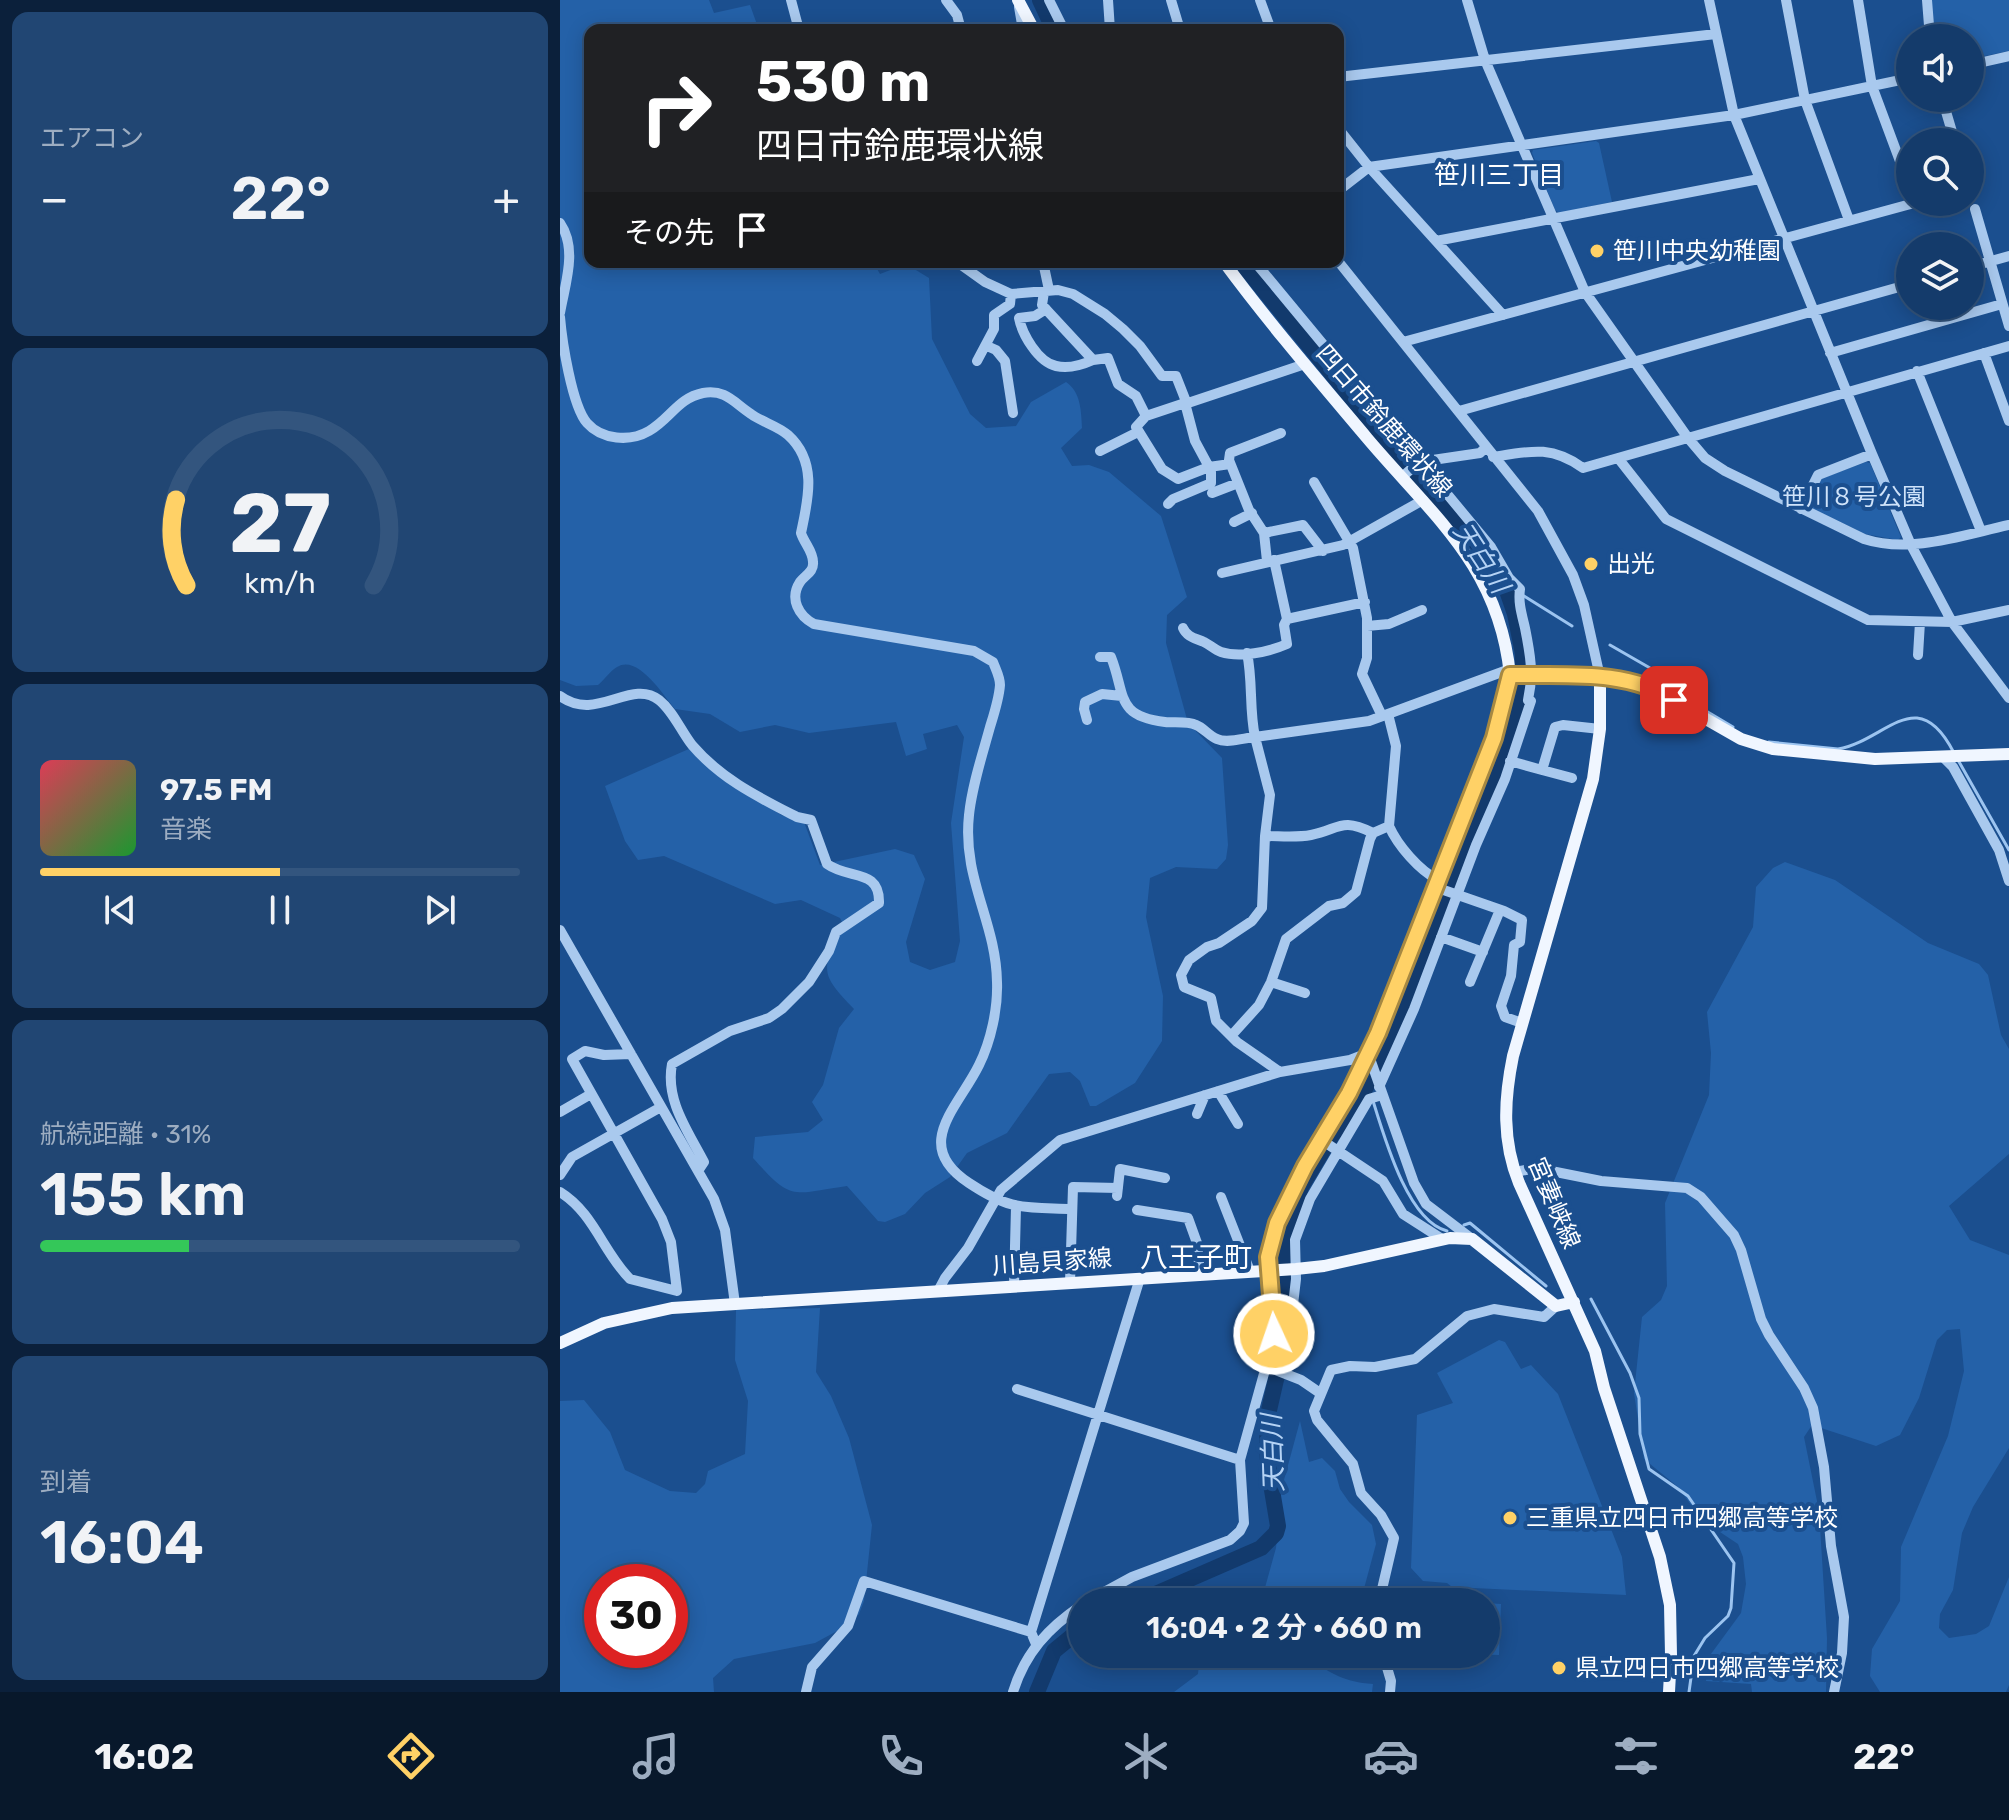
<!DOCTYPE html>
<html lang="ja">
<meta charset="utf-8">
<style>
body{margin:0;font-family:Rubik,"Noto Sans JP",sans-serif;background:#214673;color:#f1f3f6;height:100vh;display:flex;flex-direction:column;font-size:30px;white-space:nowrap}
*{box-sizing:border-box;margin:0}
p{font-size:26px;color:#9dadc1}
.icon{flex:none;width:44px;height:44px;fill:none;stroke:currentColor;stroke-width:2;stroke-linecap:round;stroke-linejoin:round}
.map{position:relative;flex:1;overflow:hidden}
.panel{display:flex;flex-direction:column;gap:12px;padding:12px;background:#0b203b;width:560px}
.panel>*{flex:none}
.top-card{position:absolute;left:24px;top:24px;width:760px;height:244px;border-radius:16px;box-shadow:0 4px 20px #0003,0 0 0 2px #33557e;background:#202124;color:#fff;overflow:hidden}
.fabs{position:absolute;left:1336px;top:24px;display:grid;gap:16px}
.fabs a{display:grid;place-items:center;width:88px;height:88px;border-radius:50%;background:#143b6b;box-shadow:0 4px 20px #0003,0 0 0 2px #33557e;font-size:40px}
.speed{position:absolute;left:24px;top:1564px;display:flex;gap:16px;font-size:40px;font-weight:700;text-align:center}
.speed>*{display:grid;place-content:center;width:104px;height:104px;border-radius:50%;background:#143b6b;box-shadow:0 4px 20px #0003,0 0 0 2px #33557e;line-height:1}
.speed .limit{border:12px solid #d22;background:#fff;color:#111}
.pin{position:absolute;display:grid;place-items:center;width:68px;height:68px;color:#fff;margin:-34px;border-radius:16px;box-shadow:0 4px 12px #0006}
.me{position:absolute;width:88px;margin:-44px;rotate:357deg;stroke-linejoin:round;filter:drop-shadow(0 0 6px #0008)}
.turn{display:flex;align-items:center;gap:28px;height:168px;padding:0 40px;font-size:36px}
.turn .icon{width:104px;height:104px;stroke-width:2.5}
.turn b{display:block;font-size:56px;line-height:68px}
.then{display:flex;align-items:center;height:76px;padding:0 40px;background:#0003;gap:16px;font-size:30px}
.big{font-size:60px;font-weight:600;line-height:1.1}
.panel .card{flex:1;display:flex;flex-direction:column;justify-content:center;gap:12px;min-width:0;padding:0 28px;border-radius:16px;background:#214673}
.panel .dial{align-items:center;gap:0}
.dial svg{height:208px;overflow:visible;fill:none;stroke:#33557e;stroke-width:7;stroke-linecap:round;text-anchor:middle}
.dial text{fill:#f1f3f6;stroke:none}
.song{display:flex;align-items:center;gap:24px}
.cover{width:96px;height:96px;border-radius:12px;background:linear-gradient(135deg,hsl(350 70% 55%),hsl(130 70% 35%))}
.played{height:8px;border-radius:4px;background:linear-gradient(90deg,#ffd166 50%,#33557e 50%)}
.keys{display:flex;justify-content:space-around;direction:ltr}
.heat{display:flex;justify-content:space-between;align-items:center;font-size:44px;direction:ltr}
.charge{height:12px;border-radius:6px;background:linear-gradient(90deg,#34c759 31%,#33557e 0)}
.trip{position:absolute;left:508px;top:1588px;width:432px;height:80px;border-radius:40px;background:#143b6b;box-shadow:0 4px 20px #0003,0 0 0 2px #33557e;font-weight:600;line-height:80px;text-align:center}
.menu{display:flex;height:128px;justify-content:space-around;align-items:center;background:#08182b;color:#9dadc1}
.menu .icon{width:56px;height:56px}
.menu .active{color:#ffd166}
.menu b{font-size:36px;color:#f1f3f6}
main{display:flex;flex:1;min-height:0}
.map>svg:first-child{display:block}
.green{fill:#2461a8;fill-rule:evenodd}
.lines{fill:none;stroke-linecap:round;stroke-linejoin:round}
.stream{stroke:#9cc4f0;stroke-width:3}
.river{stroke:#123a6d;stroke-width:16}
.minor{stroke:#a9c9ee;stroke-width:10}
.major{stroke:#f0f6ff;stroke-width:12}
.route-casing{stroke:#a68842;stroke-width:20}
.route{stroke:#ffd166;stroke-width:14}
.poi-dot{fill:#ffd166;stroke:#1b4f8f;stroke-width:3}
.labels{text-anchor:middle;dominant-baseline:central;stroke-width:8;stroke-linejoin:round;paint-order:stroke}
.poi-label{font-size:24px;fill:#fff;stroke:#1b4f8f;text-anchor:start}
.street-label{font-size:24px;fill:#fff;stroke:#1b4f8f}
.park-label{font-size:24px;fill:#cfe3fa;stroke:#1b4f8f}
.neighbourhood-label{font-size:26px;fill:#fff;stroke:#1b4f8f}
.water-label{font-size:26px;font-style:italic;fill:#b5d3f5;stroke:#1b4f8f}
.quarter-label{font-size:28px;fill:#fff;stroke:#1b4f8f}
</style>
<main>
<section class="panel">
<div class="card"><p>エアコン</p>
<div class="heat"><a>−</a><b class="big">22°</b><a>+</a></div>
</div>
<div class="card dial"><svg viewBox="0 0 100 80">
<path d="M14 69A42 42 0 1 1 86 69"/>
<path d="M14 69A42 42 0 0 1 10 36" stroke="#ffd166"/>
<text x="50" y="56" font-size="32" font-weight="700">27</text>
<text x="50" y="72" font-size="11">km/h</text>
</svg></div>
<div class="card">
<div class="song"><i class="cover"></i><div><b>97.5 FM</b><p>音楽</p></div></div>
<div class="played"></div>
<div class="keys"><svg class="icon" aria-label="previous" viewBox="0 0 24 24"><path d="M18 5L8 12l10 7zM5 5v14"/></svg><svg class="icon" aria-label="pause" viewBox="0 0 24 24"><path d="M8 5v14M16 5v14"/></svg><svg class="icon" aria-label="next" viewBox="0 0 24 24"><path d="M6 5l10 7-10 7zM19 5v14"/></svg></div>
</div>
<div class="card"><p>航続距離 · 31%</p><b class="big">155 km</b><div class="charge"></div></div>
<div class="card"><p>到着</p><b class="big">16:04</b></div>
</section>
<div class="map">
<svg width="1449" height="1692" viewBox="0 0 1449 1692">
<rect width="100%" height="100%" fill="#1b4f8f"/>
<!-- green -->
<path class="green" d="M 0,0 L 149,0 L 154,13 L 190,5 L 199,30 L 30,30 L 30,262 L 313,262 L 320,274 L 346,264 L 369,278 L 372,339 L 410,414 L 426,428 L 456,426 L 471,402 L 506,382 C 521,392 521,411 522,428 L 501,448 L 512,466 L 529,465 L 549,472 L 601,516 L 627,597 L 607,615 L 606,643 L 628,723 L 662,758 L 668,845 L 666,859 L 657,869 L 616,867 L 590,878 L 586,917 L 603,996 L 602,1041 L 575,1083 L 536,1106 L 530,1106 L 520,1081 L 510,1072 L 489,1074 L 447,1133 L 407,1153 L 390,1177 L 365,1193 L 345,1214 L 325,1222 L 318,1221 L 287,1186 C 232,1194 232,1202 193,1158 L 195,1137 L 248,1132 L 263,1120 L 252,1102 L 263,1085 L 279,1028 L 294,1009 C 257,971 263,970 283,924 L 280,918 L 241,900 L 215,904 L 104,856 L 78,860 L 65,841 L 45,786 L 131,748 L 221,815 L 244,822 L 260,865 L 335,849 L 354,855 L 365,879 L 346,942 L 350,962 L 370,970 L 395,962 L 400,941 L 391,823 L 404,737 L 397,725 L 363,734 L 367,749 L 346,756 L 336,722 L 249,733 L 215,725 L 180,732 L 150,714 L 115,709 C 103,695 78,654 57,667 C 50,671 44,680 38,685 L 16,686 L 0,680 Z
M 1371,0 L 1449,0 L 1449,51 L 1410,59 L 1410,38 L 1374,38 Z
M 1036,141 L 1039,143 L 1052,202 L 999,213 L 995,210 L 972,153 L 973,150 Z
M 1306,462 L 1310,463 L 1341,537 L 1338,540 L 1305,534 L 1249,507 L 1248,503 L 1260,479 Z
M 1225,862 L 1275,880 L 1368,943 L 1419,964 L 1428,975 L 1441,1035 L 1449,1049 L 1449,1154 L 1389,1206 L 1410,1240 L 1449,1255 L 1449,1448 L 1413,1507 L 1402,1533 L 1393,1590 L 1380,1614 L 1379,1628 L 1389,1638 L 1416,1634 L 1429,1626 L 1449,1577 L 1449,1685 L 1446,1692 L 1320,1692 L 1310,1676 L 1312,1649 L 1340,1601 L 1341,1547 L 1388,1436 L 1404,1371 L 1400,1329 L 1387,1330 L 1377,1340 L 1359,1398 L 1340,1435 L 1316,1446 L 1252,1425 L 1244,1437 L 1259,1511 L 1267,1638 L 1266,1692 L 1192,1692 L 1191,1684 L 1146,1681 L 1148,1658 L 1181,1613 L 1186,1584 L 1183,1557 L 1178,1544 L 1142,1520 L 1118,1487 L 1084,1459 L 1074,1393 L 1082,1317 L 1101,1300 L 1107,1286 L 1105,1203 L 1149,1095 L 1151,1053 L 1147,1012 L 1193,927 L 1196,887 L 1213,868 Z
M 260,1308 L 256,1372 L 271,1396 L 289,1438 L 312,1525 L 304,1601 L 299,1614 L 290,1624 L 255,1643 L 174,1659 L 153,1678 L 154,1692 L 0,1692 L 0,1401 L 24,1400 L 50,1432 L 65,1470 L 110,1491 L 136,1493 L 145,1484 L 148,1471 L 185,1454 L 188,1401 L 175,1360 L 176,1310 ZM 42,1582 L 110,1582 L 110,1650 L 42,1650 Z
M 939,1340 L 945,1342 L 961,1369 L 971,1365 L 998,1394 L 1062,1557 L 1066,1595 L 892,1587 L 887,1583 L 863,1581 L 851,1568 L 857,1415 L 893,1403 L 877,1373 Z
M 740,1421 L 749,1462 L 762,1458 L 775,1471 L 780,1489 L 789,1502 L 812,1525 L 816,1544 L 802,1596 L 791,1597 L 773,1591 L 767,1602 L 701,1602 L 716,1548 L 721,1491 Z
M 926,1603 L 941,1604 L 939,1655 L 909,1654 L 926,1654 Z
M 653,1654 L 750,1654 L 748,1658 C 772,1674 784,1682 813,1684 L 812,1692 L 614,1692 L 638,1674 L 639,1664 Z"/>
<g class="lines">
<!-- stream -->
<path class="stream" d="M 945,585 L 958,592
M 964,596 L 1012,626
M 1050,645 L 1090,668 L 1109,689 L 1173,727
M 1209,742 L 1278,749 C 1326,741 1357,681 1394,753
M 1398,760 L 1449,850
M 808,1085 C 821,1124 844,1220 887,1231
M 904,1225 L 910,1223 L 986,1286
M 1031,1299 L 1070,1373 L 1079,1398 L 1080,1434 L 1089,1469 L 1128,1496 L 1174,1563 L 1171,1608 L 1168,1616 L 1145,1638 L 1134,1656 L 1129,1692"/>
<!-- river -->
<path class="river" d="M 480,0 L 494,30
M 577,1602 L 701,1548 L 716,1533 L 718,1526 L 708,1466 L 707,1419 L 723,1349 L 727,1233 L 741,1187 L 772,1135 L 795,1109 L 824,1051 L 869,944 L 939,767 L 962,694 L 963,654 L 955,614 L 945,585 L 919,546 L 825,439 L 681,262
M 477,1692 L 494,1651 L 522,1628"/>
<!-- minor -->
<path class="minor" d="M 231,0 L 239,30
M 386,0 L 397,15 L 401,30
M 489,0 L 504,30
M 548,0 L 550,30
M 611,0 L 620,30
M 700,0 L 711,30
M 907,0 L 925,60 L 1025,292 L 1128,438 L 1145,458 L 1165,471 L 1304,539 C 1350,554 1403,535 1449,525
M 1149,0 L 1174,115 L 1312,454 L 1351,545 L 1392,622 L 1449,698
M 1226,0 L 1245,100 L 1289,220
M 1298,0 L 1312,86 L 1350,188
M 1367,0 L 1370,38
M 459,7 L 463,30
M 1410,65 L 1449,56
M 778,77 L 1156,34
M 1382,98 L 1395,142
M 778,128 L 809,167 L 943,315
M 778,191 L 809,167 L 1174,115 L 1350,78
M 1415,209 L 1449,326
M 0,223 C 18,249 5,284 0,313
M 876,241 L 1199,179
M 778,261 L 978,511 L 1013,575 L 1024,605 L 1040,677
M 397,262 L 425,282 L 451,294 L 498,290 L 513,294 L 545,314 L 563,329 L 580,346 L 602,376 L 616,376 L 627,404
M 483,262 L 489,290
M 695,262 L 931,547 L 949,578 L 960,589 C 958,603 962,615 965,628 C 970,653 974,674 968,700 L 971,701 L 945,779 L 916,845 L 854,1009 L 819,1087
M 1410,267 L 1449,256
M 484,292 L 482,305 L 533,360 L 548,358 L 558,384 L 576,396 L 586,416 L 625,403 L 635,441 L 649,467 L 670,464
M 486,309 L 475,316 L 459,318 C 462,334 478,362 496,366 C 509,369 522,365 533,360
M 0,317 C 2,341 12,406 27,423 C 42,440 70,442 89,431 C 110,419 118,398 143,393 C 166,389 174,403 191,414 C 202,422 218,426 228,435 C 258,462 248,500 241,533 C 244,543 253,551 253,562 C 254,572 245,575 240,582 C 229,599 239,616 254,624 L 414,651 L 433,662 C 436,670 440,677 440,685 C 439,699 434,714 430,727 C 422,756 412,786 409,815 C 402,879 436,921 437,982 C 438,1008 431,1041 419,1065 C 398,1108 351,1145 409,1183 C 451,1211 463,1207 512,1209
M 843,342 L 1358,202
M 427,346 L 436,350 L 445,361 L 453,413
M 1270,353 L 1442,304
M 1424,353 L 1449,421
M 417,361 L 434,329 L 434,315 L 450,304 L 451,294
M 1357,371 L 1421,531
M 625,404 L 745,364
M 899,411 L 1350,284
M 586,416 L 576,427 L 602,469 L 618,479 L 649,467
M 540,451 L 578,432
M 933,457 C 970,451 991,445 1023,468 L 1449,346
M 1058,458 L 1106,519 L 1308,620 L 1392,622 L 1449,610
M 842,477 L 859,462 L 920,453 L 926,447
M 754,482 L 793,548 L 807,618 L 807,658 L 802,674 L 822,716
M 652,493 L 678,483
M 608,504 L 613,499 L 651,483 L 651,468
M 1241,509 L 1258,475 L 1312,454
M 674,522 L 692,513
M 704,533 L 743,525 L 763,551
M 707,561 L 704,533 L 689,510 L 669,460 L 670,453 L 721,433
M 662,573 L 783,545 L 863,500
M 727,619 L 805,602
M 807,626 L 829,624 L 862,610
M 623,628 C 627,637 635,638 644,642 C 650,645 655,650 661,652 C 680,658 709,652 727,644 L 724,625 L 727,619 L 714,560
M 1358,655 L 1360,622
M 540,657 L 551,657 C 566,695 555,716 605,722 C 614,723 628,721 636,725 C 644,728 649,736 657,739 C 667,744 684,738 695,737 C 689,709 693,681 687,653
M 0,696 C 36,723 71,678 99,700 C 113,711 121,731 132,745 C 161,779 198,797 237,817 L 251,820 L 267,864 C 289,880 320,868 319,903 L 276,932 L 269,951 L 249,982 L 222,1009 L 209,1018 L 170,1031 L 112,1064 C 105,1100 128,1131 144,1162 L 138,1171
M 828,714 L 836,746 L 829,826 C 838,846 859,870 878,880
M 527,720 L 524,709 L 525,702 L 542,694 L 562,696
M 1383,757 L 1393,767 L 1439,850 L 1449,881
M 950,761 L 982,770 L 995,727 L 1003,725 L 1040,729
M 982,770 L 1012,778
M 705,836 C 720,836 736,838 751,835 C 780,829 781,817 813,833
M 875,887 L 944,911 L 962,920 L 960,942 L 954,945 L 951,976 L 941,1006 L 945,1017 L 962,1023
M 0,930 L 154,1199 L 165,1230 L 175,1304
M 881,937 L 923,952
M 711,982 L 745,993
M 910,982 L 940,910
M 671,1036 L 699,1005 L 711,982 L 726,939 L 769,906 L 783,903 L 796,892 L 810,839 L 813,833 L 829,826
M 808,1053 L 854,1183 L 866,1204 L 912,1239
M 720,1072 L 677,1042 L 656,1021 L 651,998 L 624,987 L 621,975 L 629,960 L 647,947 L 659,943 L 692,921 L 702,908 L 705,836 L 710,795 L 695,737 L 809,721 L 950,669
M 658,1091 L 678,1124
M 0,1112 L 31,1094
M 637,1114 L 645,1095
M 760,1139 L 823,1181 L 843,1214 L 882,1239
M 955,1172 L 976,1168 L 1041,1181 L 1127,1188 L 1141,1197 L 1174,1235 L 1181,1250 L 1201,1319 L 1209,1335 L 1244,1388 L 1253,1408 L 1264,1467 L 1271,1546 L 1284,1617 L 1282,1653 L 1274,1692
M 0,1175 L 12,1157 L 101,1107
M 0,1192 C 34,1213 43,1252 70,1279 L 117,1291 L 111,1242 L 102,1219 L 12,1059 L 25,1051 L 44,1055 L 71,1054
M 557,1196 L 560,1169 L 605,1178
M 661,1197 L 690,1271
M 577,1210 L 628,1218 L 637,1243 L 640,1274
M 510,1283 L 513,1187 L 558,1188
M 454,1286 L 456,1207
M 378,1291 L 385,1278 L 408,1248 L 441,1190 L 500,1140 L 720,1072 L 790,1060 L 808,1053
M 705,1366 L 741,1380 L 760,1393
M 725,1373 L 736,1279 L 735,1240 L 750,1199 L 809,1099 L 822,1095
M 457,1389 L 680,1460
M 526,1602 L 572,1577 L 670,1540 L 680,1531 L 684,1523 L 680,1460 L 713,1341 L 714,1316 L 708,1257 L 717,1223 L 745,1166 L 789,1093 L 818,1033 L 934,738 L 950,675
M 819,1602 L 834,1538 L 821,1515 L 801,1493 L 793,1464 L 757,1420 L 754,1411 L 771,1370 L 790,1366 L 815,1367 L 855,1359 L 907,1316 L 934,1309 L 984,1317 L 996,1306
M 476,1644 L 471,1632 L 580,1278
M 823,1654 L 831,1681 L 830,1692
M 246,1692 L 252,1667 L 288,1626 L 304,1581 L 471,1632
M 453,1692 C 465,1653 488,1628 522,1605"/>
<!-- major -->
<path class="major" d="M 458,0 L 474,30
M 664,262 C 709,323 759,381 807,438 C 873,516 939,566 950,675 L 1040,677 L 1083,683 L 1181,739 L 1213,749 L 1315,759 L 1449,754
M 1040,677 L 1040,729 L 1033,779 L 953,1056 C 944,1100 942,1141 959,1183 L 1035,1351 L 1044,1388 L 1100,1557 L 1110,1605 L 1111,1655 L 1109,1692
M 0,1343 L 44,1323 L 112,1308 L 736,1269 L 764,1266 L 890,1238 L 912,1239 L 996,1306 L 1014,1302"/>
</g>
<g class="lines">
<!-- route casing -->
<g class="route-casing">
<path id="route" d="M 714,1334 L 708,1257 L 717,1223 L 745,1166 L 789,1093 L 818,1033 L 934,738 L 950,675 C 1005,676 1067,669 1114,700"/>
</g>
<!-- route -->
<use href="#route" class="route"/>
</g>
<!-- markers -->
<g class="poi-dot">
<circle cx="1037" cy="251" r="8"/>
<circle cx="1031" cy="564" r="8"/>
<circle cx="950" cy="1518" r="8"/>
<circle cx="999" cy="1668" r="8"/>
</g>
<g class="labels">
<!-- poi labels -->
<g class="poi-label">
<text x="1053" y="251">笹川中央幼稚園</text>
<text x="1047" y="564">出光</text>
<text x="966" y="1518">三重県立四日市四郷高等学校</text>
<text x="1015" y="1668">県立四日市四郷高等学校</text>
</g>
<!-- street labels -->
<g class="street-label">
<text transform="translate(824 421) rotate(49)">四日市鈴鹿環状線</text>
<text transform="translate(994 1203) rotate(67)">宮妻峡線</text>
<text transform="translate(492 1262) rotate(-4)">川島貝家線</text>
</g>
<!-- park labels -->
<g class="park-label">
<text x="1294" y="497">笹川８号公園</text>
</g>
<!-- neighbourhood labels -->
<g class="neighbourhood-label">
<text x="939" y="175">笹川三丁目</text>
</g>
<!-- water labels -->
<g class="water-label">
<text transform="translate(921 558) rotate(57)">天白川</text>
<text transform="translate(713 1453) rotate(-92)">天白川</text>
</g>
<!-- quarter labels -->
<g class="quarter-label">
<text x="636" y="1257">八王子町</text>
</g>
</g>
</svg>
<div class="fabs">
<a><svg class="icon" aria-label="sound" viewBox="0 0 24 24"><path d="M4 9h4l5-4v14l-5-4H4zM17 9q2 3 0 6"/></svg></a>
<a><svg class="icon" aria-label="search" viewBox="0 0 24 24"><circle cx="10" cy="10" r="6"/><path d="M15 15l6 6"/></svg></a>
<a><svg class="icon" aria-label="layers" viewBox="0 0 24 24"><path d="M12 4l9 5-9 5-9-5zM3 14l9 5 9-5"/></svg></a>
</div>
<div class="speed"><div class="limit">30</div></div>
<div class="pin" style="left:1114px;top:700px;background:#d93025"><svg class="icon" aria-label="arrive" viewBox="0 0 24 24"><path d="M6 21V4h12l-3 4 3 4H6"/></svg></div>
<svg class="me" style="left:714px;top:1334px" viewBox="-20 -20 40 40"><circle r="17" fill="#ffd166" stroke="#fff" stroke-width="3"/><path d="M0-11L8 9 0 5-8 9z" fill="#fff"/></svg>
<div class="trip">16:04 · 2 分 · 660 m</div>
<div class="top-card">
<div class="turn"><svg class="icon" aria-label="right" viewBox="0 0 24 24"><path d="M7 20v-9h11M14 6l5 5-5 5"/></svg><div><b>530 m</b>四日市鈴鹿環状線</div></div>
<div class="then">その先<svg class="icon" aria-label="arrive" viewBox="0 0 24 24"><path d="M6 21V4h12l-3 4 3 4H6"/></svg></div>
</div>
</div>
</main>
<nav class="menu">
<b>16:02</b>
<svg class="icon active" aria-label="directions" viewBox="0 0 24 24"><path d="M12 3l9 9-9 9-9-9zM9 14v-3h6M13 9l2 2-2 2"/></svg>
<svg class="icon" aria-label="music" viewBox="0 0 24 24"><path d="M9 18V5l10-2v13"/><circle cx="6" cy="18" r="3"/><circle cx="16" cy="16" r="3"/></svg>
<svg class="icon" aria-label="phone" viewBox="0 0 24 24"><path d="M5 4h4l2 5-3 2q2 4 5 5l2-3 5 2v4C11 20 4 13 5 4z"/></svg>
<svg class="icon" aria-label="climate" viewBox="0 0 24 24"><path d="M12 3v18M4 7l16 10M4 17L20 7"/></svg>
<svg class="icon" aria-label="car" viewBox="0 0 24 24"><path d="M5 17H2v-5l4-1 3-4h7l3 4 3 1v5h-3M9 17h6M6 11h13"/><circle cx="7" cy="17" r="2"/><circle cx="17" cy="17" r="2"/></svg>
<svg class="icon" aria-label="filters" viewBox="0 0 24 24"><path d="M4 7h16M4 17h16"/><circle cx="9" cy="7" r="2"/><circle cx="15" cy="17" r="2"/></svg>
<b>22°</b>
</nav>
